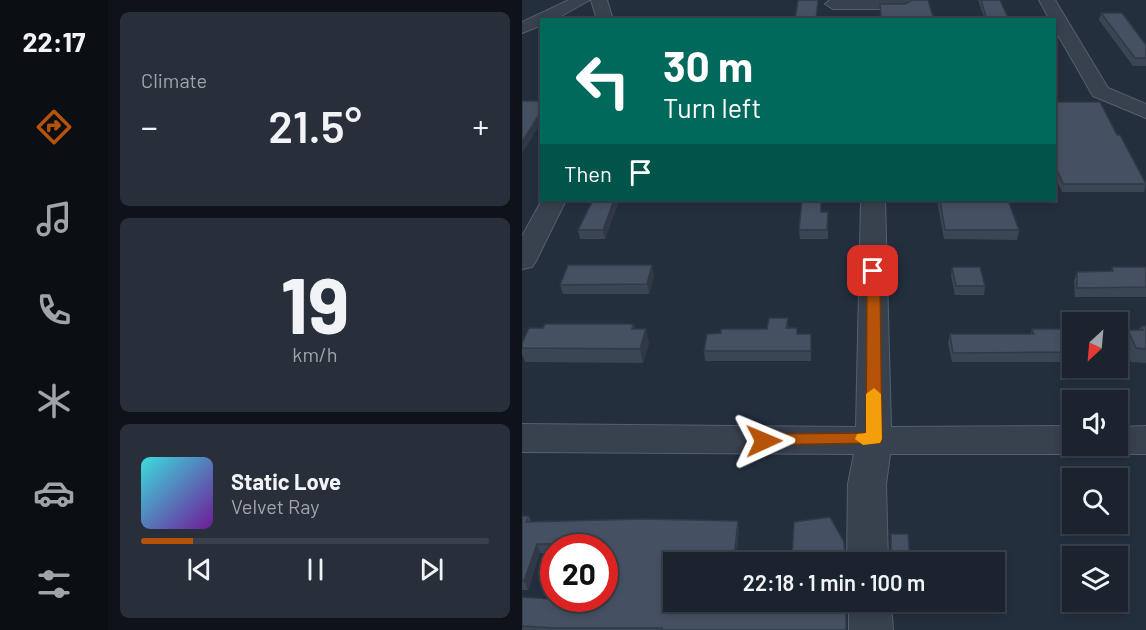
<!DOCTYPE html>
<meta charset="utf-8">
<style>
body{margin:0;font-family:Barlow,sans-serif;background:#282f3a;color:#f1f3f6;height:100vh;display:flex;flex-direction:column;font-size:22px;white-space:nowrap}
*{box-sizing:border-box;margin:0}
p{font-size:20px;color:#a0a4aa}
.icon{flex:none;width:33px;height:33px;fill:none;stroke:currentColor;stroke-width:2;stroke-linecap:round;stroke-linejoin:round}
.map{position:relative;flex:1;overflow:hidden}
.drawer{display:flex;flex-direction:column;gap:12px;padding:12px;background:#0f1319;width:414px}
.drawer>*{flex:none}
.hud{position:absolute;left:18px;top:18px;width:516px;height:183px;border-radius:0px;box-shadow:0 3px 9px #0003,0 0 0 2px #39404a;background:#00695c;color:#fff;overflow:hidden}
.needle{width:39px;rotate:206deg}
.tools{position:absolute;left:540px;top:312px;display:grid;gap:12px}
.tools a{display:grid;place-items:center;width:66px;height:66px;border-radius:0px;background:#1b232e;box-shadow:0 3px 9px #0003,0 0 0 2px #39404a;font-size:30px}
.speed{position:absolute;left:18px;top:534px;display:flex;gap:12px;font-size:30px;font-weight:700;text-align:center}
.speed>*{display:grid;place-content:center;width:78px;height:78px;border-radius:50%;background:#1b232e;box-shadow:0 3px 9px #0003,0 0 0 2px #39404a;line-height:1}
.speed .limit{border:9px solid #d22;background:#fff;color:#111}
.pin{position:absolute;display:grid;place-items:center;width:51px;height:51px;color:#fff;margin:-26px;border-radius:12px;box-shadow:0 3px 9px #0006}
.me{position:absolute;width:66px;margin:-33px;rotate:89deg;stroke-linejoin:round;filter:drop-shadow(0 0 4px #0008)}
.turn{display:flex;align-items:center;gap:21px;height:126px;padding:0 24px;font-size:27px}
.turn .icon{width:78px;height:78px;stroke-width:2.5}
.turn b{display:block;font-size:42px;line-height:51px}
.then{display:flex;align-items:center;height:57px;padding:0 24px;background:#0003;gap:12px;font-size:22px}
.big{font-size:45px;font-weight:600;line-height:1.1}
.drawer .tile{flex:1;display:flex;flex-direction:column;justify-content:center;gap:9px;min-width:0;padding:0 21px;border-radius:9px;background:#282f3a}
.drawer .dial{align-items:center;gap:0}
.dial b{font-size:78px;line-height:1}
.song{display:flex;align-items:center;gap:18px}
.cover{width:72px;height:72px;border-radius:9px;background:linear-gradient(135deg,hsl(180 70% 55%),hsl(280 70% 35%))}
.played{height:6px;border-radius:3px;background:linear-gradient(90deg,#b45309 15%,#39404a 15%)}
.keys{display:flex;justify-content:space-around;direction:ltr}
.heat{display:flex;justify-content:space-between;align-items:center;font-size:33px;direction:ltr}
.trip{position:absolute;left:141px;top:552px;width:342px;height:60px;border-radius:0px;background:#1b232e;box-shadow:0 3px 9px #0003,0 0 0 2px #39404a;font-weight:600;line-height:60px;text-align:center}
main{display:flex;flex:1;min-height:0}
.tab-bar{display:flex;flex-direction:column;width:108px;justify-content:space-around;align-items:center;background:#0b0e12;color:#a0a4aa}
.tab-bar .icon{width:42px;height:42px}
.tab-bar .active{color:#b45309}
.tab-bar b{font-size:27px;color:#f1f3f6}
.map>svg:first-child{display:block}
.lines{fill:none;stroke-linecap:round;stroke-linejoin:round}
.minor-casing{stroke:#565f6c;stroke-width:2}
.minor{fill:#38414e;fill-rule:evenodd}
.wall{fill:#3b4654}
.shaded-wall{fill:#303945}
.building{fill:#455162;stroke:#303945;stroke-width:1.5}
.route{fill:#b45309;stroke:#753606;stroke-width:1.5}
.slow{fill:#f59e0b}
</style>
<main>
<nav class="tab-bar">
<b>22:17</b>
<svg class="icon active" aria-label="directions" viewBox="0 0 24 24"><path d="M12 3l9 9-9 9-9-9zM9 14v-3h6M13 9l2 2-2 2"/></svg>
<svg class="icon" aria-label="music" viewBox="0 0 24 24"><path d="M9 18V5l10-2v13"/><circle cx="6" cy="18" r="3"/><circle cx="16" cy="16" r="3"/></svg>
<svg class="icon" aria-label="phone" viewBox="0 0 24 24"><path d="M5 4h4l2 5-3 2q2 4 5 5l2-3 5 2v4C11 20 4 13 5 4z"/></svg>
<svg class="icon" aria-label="climate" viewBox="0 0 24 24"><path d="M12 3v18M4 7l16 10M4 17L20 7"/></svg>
<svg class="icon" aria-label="car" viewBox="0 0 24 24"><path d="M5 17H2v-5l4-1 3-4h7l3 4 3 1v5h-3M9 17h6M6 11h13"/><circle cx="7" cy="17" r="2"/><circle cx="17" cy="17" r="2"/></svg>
<svg class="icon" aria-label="filters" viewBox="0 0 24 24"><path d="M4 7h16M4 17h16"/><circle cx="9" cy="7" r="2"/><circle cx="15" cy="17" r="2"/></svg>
</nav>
<section class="drawer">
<div class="tile"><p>Climate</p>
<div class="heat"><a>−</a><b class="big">21.5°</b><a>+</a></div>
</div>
<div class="tile dial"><b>19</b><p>km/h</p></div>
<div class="tile">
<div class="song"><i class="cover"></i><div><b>Static Love</b><p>Velvet Ray</p></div></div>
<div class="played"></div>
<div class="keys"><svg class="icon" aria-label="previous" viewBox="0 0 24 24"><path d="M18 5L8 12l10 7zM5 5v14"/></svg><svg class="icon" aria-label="pause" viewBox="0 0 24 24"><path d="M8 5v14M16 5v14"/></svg><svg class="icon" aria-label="next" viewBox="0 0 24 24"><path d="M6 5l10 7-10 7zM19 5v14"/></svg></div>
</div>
</section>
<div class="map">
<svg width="624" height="630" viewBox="0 0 624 630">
<rect width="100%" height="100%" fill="#242f3e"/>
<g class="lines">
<!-- minor casing -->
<g class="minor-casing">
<path id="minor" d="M 47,0 L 68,0 L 32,20 L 20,20 L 20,25 L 0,33 L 0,22 Z
M 69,0 L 85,0 L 91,20 L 75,20 Z
M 386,0 L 391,4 L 383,9 L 311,9 L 303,4 L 308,0 Z
M 517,0 L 533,0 L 586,88 L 624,104 L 624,118 L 571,96 L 532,28 L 532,20 L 528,20 Z
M 20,200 L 44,200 L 14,261 L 10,267 L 0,269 L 0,236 Z
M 339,200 L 363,200 L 369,427 L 550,426 L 550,446 L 565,446 L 563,450 L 550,454 L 368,454 L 364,484 L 366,562 L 325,562 L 326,484 L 332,454 L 0,452 L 0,424 L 334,427 Z
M 624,426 L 624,454 L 596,454 L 583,450 L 581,446 L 596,446 L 596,427 Z
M 327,602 L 369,602 L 371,630 L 327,630 Z"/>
</g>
<!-- minor -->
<use href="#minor" class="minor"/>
</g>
<!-- wall -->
<path class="wall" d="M 456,0 L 478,0 L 487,20 L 463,20 Z
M 358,4 L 412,20 L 358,20 Z
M 579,13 L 624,45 L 624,66 L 611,66 L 577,20 Z
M 532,102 L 595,135 L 624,183 L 622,192 L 540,192 L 532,175 Z
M 71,200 L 97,200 L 83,239 L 58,239 L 56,230 Z
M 415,200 L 486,200 L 497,230 L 495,240 L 422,239 Z
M 299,212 L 306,212 L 306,239 L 278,239 L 277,230 Z
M 430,267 L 463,286 L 462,295 L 433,295 L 429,276 Z
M 590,267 L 624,267 L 624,297 L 553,297 L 552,281 L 555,272 L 589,271 Z
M 132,275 L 127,294 L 41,294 L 38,285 Z
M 266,318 L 266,328 L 275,334 L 289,334 L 289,361 L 183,361 L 182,351 L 199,333 L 245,329 Z
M 111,324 L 113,329 L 127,343 L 121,363 L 3,362 L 0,354 L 0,343 L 21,328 Z
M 619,326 L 624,326 L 624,363 L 609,362 L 602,344 L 606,330 L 617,330 Z
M 510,329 L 548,352 L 545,362 L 430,362 L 426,343 L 428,334 L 509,334 Z
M 0,516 L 7,516 L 9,522 L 217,530 L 214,558 L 324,630 L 0,630 L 0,597 L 56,601 L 82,598 L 82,548 L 32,548 L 32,553 L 18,553 L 6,590 L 0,590 Z"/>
<!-- shaded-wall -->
<path class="shaded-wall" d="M 20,110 L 20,121 L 0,154 L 0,142 Z
M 92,200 L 97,200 L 83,239 L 81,230 Z
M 130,265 L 132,275 L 127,294 L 125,284 Z
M 124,329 L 127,343 L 121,363 L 118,349 Z
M 216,521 L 217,530 L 214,562 L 212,558 Z
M 15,544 L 18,553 L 6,590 L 2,581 Z
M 378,602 L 390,602 L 390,605 L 372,613 L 373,604 Z"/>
<!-- building -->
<path class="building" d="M 276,0 L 296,0 L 294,20 L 273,20 Z
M 390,0 L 406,0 L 412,20 L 359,18 L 358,4 L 383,4 Z
M 459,0 L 478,0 L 487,20 L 465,20 Z
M 579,13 L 600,13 L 624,45 L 624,58 L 613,58 Z
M 0,101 L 20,101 L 20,110 L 0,142 Z
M 532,102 L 578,102 L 595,135 L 598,135 L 624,184 L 541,184 L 532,162 Z
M 71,200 L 92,200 L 81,230 L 56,230 Z
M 280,200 L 299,200 L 299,212 L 306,212 L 305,230 L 277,230 Z
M 418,200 L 486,200 L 497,230 L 423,230 Z
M 46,265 L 130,265 L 125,284 L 38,285 Z
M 430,267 L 458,267 L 463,286 L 434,286 Z
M 590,267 L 624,267 L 624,287 L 555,288 L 555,272 L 591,271 Z
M 247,318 L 266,318 L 264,328 L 275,328 L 275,334 L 289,334 L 289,351 L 182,351 L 185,334 L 199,333 L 199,329 L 245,329 Z
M 23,324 L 111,324 L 110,329 L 124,329 L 118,349 L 0,348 L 0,343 L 7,328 L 21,328 Z
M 619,326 L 624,326 L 624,349 L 614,348 L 606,330 L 621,330 Z
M 510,329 L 538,329 L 548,352 L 431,353 L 428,334 L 512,334 Z
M 0,516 L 7,516 L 4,522 L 121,519 L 216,521 L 212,558 L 270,558 L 272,522 L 308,517 L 322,542 L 323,562 L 152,562 L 152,602 L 324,602 L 324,630 L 140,630 L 140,628 L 33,628 L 0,626 L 0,597 L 56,601 L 56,598 L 82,598 L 82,548 L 76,548 L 78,543 L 15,544 L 2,581 L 0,581 Z
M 369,534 L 386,534 L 388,562 L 366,562 L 366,555 L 369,552 Z"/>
<!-- route -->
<path class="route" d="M 351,267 L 358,271 L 360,439 L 358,443 L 236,445 L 234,441 L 242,434 L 344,433 L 345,271 Z"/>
<!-- slow -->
<path class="slow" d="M 352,388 L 359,394 L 360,439 L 358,443 L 341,445 L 333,439 L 335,434 L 344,433 L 344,394 Z"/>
</svg>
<div class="tools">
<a><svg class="needle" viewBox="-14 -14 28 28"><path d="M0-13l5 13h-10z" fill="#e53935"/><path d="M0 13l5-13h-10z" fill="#a0a4aa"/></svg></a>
<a><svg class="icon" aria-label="sound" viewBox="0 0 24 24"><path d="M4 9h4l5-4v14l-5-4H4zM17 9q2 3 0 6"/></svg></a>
<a><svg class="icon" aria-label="search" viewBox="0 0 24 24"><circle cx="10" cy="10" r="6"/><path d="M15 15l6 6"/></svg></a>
<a><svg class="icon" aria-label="layers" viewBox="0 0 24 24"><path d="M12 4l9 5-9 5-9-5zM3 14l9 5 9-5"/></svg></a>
</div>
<div class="speed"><div class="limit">20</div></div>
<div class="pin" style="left:351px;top:271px;background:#d93025"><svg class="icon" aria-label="arrive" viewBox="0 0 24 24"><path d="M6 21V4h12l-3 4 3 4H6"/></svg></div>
<svg class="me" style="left:242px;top:441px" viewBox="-20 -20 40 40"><path d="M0-17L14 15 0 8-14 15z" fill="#b45309" stroke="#fff" stroke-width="4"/></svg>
<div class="trip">22:18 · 1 min · 100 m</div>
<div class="hud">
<div class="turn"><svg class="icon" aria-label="left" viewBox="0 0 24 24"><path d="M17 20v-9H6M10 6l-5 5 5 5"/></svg><div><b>30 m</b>Turn left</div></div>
<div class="then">Then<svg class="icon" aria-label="arrive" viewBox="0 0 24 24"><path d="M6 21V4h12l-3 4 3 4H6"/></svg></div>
</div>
</div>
</main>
